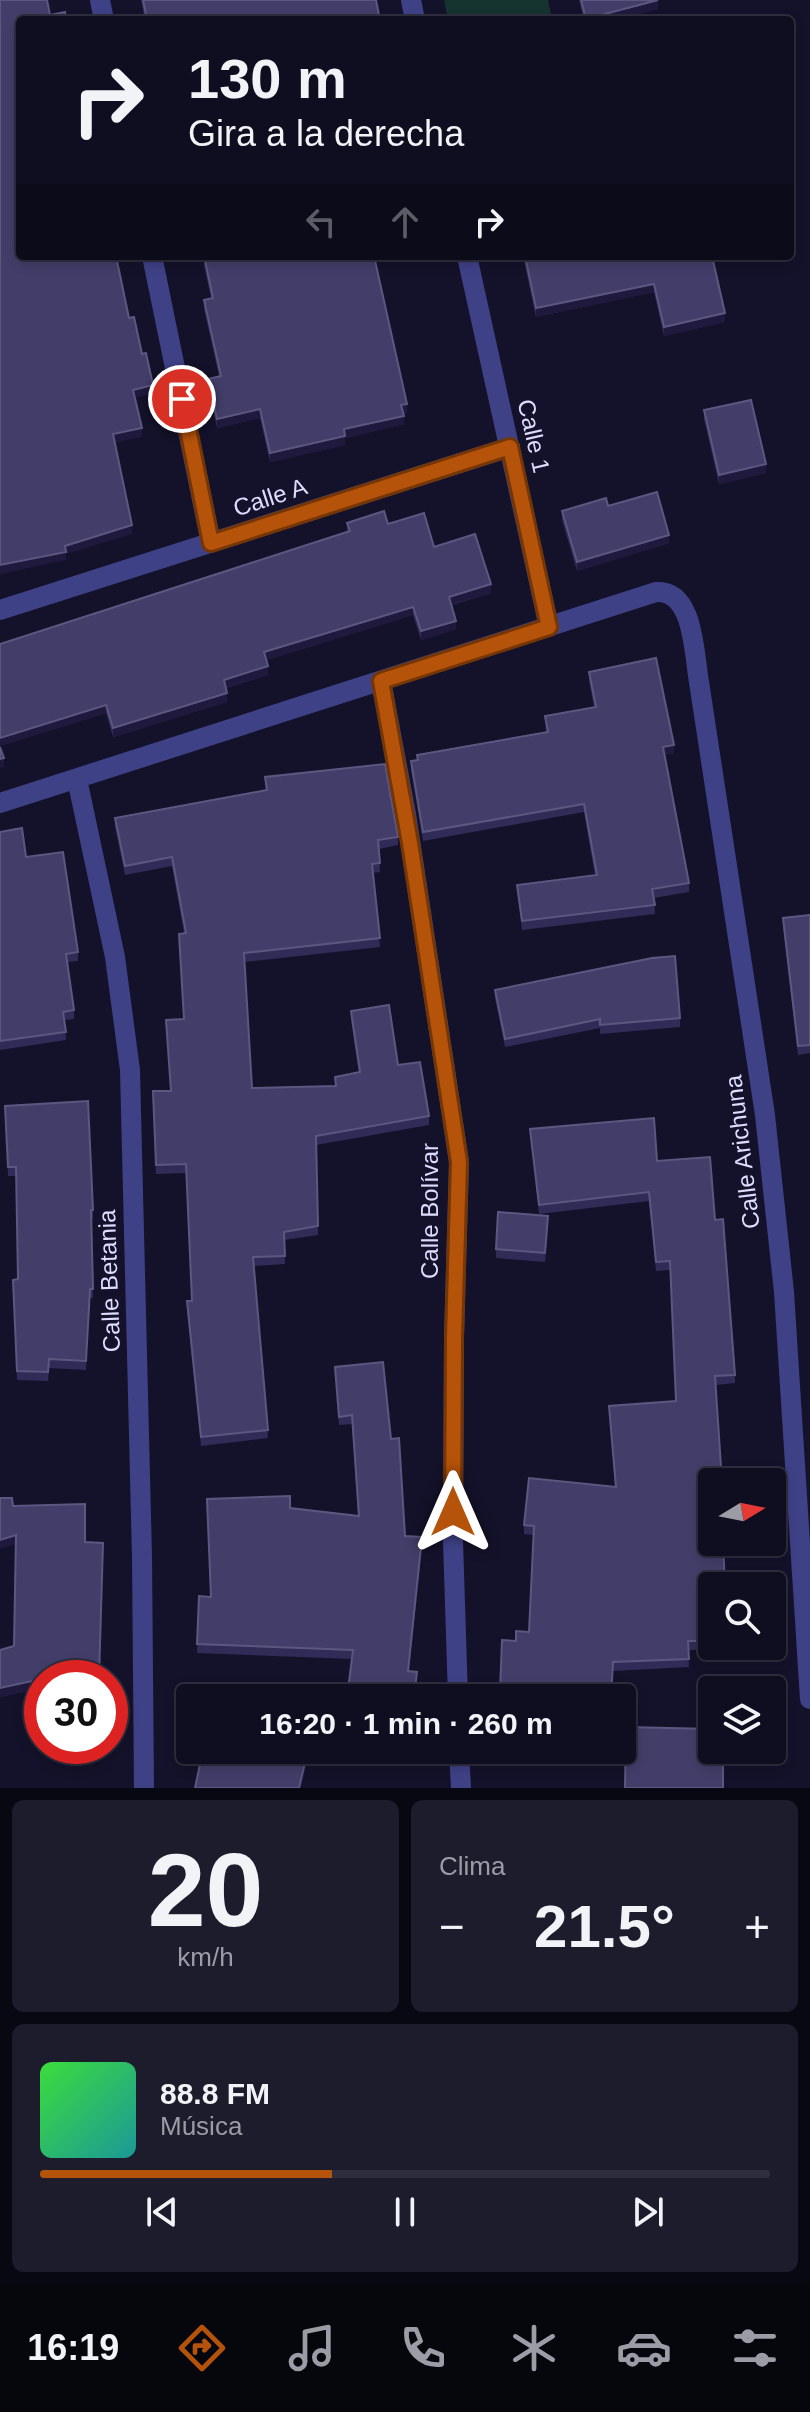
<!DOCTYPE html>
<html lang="es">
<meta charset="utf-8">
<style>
body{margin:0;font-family:Arial,sans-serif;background:#1d1c2d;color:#f1f3f6;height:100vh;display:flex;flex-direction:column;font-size:30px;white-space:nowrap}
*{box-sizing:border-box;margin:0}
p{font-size:26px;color:#9b9ca5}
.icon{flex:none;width:44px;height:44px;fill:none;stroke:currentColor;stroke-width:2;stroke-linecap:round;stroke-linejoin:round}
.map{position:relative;height:1788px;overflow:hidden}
.side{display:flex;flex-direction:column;gap:12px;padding:12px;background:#080812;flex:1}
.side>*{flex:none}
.guide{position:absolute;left:16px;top:16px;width:778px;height:244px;border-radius:8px;box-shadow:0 4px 12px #0003,0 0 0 2px #2f2e3e;background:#0f0e20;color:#f1f3f6;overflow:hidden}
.needle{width:52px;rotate:80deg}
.controls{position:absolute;left:698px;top:1468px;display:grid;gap:16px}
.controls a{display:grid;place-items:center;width:88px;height:88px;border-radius:8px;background:#0f0e20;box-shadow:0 4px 12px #0003,0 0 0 2px #2f2e3e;font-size:40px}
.speed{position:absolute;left:24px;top:1660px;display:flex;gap:16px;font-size:40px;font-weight:700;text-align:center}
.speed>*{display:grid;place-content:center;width:104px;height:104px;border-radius:50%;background:#0f0e20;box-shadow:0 4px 12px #0003,0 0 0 2px #2f2e3e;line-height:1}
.speed .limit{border:12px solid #d22;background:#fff;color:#111}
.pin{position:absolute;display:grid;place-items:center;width:68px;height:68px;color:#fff;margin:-34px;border:4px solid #fff;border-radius:50%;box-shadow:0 2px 8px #0007}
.me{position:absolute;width:88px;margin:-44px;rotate:0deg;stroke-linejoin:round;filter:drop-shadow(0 0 6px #0008)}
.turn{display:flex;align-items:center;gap:28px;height:168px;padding:0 40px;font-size:36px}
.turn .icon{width:104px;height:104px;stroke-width:2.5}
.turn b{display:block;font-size:56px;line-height:68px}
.lanes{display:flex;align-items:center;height:76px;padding:0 40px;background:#0003;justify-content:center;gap:40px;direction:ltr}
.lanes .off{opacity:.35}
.big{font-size:60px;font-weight:800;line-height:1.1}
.side .widget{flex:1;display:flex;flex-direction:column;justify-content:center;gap:12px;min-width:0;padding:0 28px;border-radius:12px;background:#1d1c2d}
.side .dial{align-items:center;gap:0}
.dial b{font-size:104px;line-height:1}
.song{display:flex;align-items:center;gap:24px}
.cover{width:96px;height:96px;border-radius:12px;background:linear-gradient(135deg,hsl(120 70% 55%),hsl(180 70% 35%))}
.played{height:8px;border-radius:4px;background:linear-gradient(90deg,#b45309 40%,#2f2e3e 40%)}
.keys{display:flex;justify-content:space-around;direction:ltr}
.heat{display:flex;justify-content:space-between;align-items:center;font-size:44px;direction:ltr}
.side .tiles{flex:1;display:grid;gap:12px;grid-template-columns:1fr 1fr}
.widget:last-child{grid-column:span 2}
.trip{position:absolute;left:176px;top:1684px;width:460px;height:80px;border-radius:8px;background:#0f0e20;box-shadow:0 4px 12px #0003,0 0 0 2px #2f2e3e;font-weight:800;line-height:80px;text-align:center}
.tabs{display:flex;height:128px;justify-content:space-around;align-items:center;background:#06060d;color:#9b9ca5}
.tabs .icon{width:56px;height:56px}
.tabs .active{color:#b45309}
.tabs b{font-size:36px;color:#f1f3f6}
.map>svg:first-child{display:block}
.green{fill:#153430}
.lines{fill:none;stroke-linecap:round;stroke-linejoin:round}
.street{stroke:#3f4187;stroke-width:20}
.wall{fill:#312b57}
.shaded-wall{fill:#1e193d}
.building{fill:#433e69;stroke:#5c5780;stroke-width:2}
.route-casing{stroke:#753606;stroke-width:20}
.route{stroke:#b45309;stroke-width:14}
.labels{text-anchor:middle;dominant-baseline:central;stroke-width:8;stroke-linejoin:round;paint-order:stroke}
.street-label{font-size:24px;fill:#dddcfe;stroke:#14122a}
</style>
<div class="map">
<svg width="810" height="1788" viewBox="0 0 810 1788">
<rect width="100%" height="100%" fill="#14122a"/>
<!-- green -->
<path class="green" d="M 444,0 L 548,0 L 552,20 L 448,20 Z"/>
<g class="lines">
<!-- street -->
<path class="street" d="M 100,0 L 104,20
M 411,0 L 415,20
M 152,256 L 211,543
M 467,256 L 549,627
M 0,610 L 510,447
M 381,681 L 406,814 L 459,1162 L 454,1338 L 453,1541 L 458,1698
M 77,779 L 115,957 L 130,1070 L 142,1557 L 144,1788
M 0,803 L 656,592 C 694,589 694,654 699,682 L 765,1115 L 784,1292 L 810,1699
M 459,1750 L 461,1788"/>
</g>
<!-- wall -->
<path class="wall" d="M 141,0 L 376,0 L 380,20 L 145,20 Z
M 579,0 L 658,0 L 658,9 L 615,20 L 584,20 Z
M 204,256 L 407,413 L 403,414 L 404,424 L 345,438 L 345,445 L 270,462 L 260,418 L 217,428 L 208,387 L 208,379 L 219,376 L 204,309 L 204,300 L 211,298 L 204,265 Z
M 523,256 L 712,256 L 725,322 L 664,336 L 654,292 L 536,317 Z
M 704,410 L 766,473 L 719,484 L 704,419 Z
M 562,511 L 669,543 L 577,571 L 562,520 Z
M 347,523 L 388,524 L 434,547 L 491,593 L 452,605 L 456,629 L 421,640 L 413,615 L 267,660 L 268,675 L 226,688 L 227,702 L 113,737 L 106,713 L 0,746 L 347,532 Z
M 589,672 L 674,753 L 665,755 L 689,883 L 689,892 L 654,898 L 655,914 L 522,930 L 517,885 L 595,876 L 584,812 L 423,841 L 411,770 L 411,761 L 417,760 L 417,755 L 546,733 L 545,716 L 594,707 L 589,680 Z
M 265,777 L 398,837 L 398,845 L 379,849 L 380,872 L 373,873 L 380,947 L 244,962 L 252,1088 L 335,1086 L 335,1077 L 359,1072 L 351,1020 L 351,1011 L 398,1065 L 429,1116 L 429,1125 L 316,1145 L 318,1235 L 284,1240 L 285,1264 L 254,1266 L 268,1438 L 201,1446 L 187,1310 L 187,1301 L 192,1301 L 186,1173 L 156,1174 L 153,1091 L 171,1091 L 166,1020 L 184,1019 L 179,942 L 184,933 L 172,866 L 125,875 L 115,827 L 115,818 L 266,790 Z
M 0,832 L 26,857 L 78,952 L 78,961 L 67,962 L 74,1010 L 74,1019 L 65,1020 L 66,1040 L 0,1050 Z
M 810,915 L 810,1053 L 798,1055 L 783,927 L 783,918 Z
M 495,990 L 680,1018 L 680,1027 L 600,1034 L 600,1028 L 505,1047 L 495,998 Z
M 5,1106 L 93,1210 L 93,1219 L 91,1219 L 93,1298 L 90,1298 L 86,1370 L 49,1368 L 48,1381 L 17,1380 L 13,1288 L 18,1279 L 16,1176 L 8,1176 Z
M 530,1129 L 657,1161 L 715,1220 L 735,1375 L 735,1383 L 716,1385 L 712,1542 L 742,1542 L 742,1545 L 723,1547 L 712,1586 L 712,1646 L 727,1646 L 727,1649 L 688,1650 L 689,1667 L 613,1671 L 611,1698 L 500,1698 L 502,1640 L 516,1641 L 529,1632 L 534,1535 L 524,1534 L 524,1525 L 615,1487 L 609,1406 L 676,1401 L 670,1270 L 656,1271 L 649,1201 L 539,1214 Z
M 548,1225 L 545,1262 L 496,1258 L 496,1249 Z
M 335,1367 L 391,1439 L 405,1536 L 422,1546 L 409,1671 L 417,1681 L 352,1659 L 197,1653 L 199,1596 L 210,1597 L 358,1516 L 352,1424 L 339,1425 Z
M 0,1498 L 13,1506 L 42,1678 L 42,1739 L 36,1740 L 32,1690 L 0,1697 L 0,1650 L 14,1646 L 16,1544 L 0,1548 Z
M 569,1750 L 609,1750 L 608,1764 L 569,1763 Z"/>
<!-- shaded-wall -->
<path class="shaded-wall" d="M 658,0 L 658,9 L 615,20 L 586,20 Z
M 654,284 L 654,292 L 536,317 L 536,308 Z
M 725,313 L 725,322 L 664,336 L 664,327 Z
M 153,385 L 153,394 L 133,398 L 133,390 Z
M 407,404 L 407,413 L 401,414 L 401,405 Z
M 260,409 L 260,418 L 217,428 L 217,419 Z
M 404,416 L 404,424 L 345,438 L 345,445 L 270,462 L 270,453 L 344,429 Z
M 142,428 L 142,437 L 113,443 L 113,434 Z
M 766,464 L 766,473 L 719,484 L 719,475 Z
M 132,525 L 132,534 L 66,554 L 66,560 L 0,574 L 0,565 Z
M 669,535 L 669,543 L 577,571 L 577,562 Z
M 491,584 L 491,593 L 449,605 L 449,597 Z
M 413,607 L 413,615 L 264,661 L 264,652 Z
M 456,621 L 456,629 L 421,640 L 421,631 Z
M 268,666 L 268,675 L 224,688 L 224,680 Z
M 227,693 L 227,702 L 113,737 L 113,728 Z
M 106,705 L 106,713 L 0,746 L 0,738 Z
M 674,745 L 674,753 L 663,756 L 663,747 Z
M 4,758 L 4,767 L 0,768 L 0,759 Z
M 16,1535 L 16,1544 L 0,1548 L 0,1540 Z
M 422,1537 L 422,1546 L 408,1680 L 408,1671 Z
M 32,1681 L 32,1690 L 0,1697 L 0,1688 Z
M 308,1750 L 310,1750 L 301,1788 L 299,1788 Z"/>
<!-- building -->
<path class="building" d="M 0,0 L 47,0 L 50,15 L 65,12 L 66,20 L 20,20 L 20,256 L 116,256 L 129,318 L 134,317 L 142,354 L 146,353 L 153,385 L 133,390 L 142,428 L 113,434 L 132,525 L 65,546 L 66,552 L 0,565 Z
M 143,0 L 376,0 L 380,20 L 147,20 Z
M 581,0 L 658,0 L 586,19 Z
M 204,256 L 374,256 L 407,404 L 401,405 L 404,416 L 344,429 L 345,436 L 270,453 L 260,409 L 217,419 L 208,379 L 221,376 L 204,300 L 213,298 Z
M 525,256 L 712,256 L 725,313 L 664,327 L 654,284 L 536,308 Z
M 751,400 L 766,464 L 719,475 L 704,410 Z
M 657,492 L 669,535 L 577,562 L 562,511 L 606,498 L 608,506 Z
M 384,511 L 388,524 L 424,513 L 434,547 L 475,534 L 491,584 L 449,597 L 456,621 L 421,631 L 413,607 L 264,652 L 268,666 L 224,680 L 227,693 L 113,728 L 106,705 L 0,738 L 0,644 L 350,531 L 347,523 Z
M 656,658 L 674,745 L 663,747 L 689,883 L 652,889 L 655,905 L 522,921 L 517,885 L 597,875 L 584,804 L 423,832 L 411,761 L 418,760 L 417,755 L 548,732 L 545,716 L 596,707 L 589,672 Z
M 0,747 L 4,758 L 0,759 Z
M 385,764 L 398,837 L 378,840 L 380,863 L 372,864 L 380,938 L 244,953 L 252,1088 L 336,1086 L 335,1077 L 360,1072 L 351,1011 L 389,1005 L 398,1065 L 420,1062 L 429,1116 L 316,1136 L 318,1226 L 284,1232 L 285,1256 L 253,1257 L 268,1430 L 201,1437 L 187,1301 L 192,1301 L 186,1164 L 156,1165 L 153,1091 L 171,1091 L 166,1020 L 184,1019 L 179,934 L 186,933 L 172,857 L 125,866 L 115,818 L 267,790 L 265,777 Z
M 22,828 L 26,857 L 63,852 L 78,952 L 66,954 L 74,1010 L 63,1012 L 66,1032 L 0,1041 L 0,832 Z
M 810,915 L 810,1045 L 798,1046 L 783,918 Z
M 675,956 L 680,1018 L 600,1025 L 600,1019 L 505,1039 L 495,990 L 652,958 Z
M 88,1101 L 93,1210 L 91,1210 L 93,1289 L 90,1289 L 86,1361 L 49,1359 L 48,1372 L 17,1371 L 13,1280 L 18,1279 L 16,1167 L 8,1167 L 5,1106 Z
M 654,1118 L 657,1161 L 710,1157 L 715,1220 L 723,1219 L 735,1375 L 715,1376 L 722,1482 L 712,1482 L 712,1542 L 723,1542 L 725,1586 L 712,1586 L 712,1641 L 688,1641 L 689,1659 L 613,1662 L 611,1698 L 571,1698 L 571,1695 L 500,1691 L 502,1640 L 516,1641 L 516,1631 L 529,1632 L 534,1526 L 524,1525 L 529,1478 L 616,1487 L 609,1406 L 676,1401 L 670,1261 L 656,1262 L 649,1192 L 539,1205 L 530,1129 Z
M 498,1212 L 548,1216 L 545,1253 L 496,1249 Z
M 383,1362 L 391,1439 L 399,1438 L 405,1536 L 422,1537 L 408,1671 L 417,1672 L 414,1698 L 347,1698 L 353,1650 L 197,1644 L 199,1596 L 211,1597 L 207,1499 L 290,1496 L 290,1508 L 359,1516 L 352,1415 L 339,1417 L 335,1367 Z
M 0,1498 L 12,1498 L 13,1506 L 85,1504 L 85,1542 L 103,1543 L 99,1678 L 42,1678 L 42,1731 L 36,1731 L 32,1681 L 0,1688 L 0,1650 L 14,1646 L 16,1535 L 0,1540 Z
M 626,1727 L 712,1729 L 712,1750 L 723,1750 L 723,1788 L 625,1788 Z
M 203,1750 L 308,1750 L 299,1788 L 195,1788 Z
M 569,1750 L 608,1750 L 608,1756 L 569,1754 Z"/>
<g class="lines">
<!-- route casing -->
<g class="route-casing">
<path id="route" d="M 182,399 L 211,543 L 510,447 L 549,627 L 381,681 L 410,843 L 459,1162 L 454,1338 L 453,1512"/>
</g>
<!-- route -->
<use href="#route" class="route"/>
</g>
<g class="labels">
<!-- street labels -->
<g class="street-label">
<text transform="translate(534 436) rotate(77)">Calle 1</text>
<text transform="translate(270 497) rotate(-18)">Calle A</text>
<text transform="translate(742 1152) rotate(-97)">Calle Arichuna</text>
<text transform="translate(429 1211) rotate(-90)">Calle Bolívar</text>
<text transform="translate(109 1281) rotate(-92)">Calle Betania</text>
</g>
</g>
</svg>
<div class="controls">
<a><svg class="needle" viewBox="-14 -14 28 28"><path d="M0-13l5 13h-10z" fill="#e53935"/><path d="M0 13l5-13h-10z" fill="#9b9ca5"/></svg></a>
<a><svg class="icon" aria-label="search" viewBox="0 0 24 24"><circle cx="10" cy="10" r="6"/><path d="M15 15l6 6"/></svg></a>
<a><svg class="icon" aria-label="layers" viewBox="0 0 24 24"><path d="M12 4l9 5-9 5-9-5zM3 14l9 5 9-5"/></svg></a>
</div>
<div class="speed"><div class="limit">30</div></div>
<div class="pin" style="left:182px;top:399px;background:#d93025"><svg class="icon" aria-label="arrive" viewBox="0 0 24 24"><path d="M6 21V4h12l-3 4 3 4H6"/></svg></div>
<svg class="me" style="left:453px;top:1512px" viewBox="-20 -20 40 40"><path d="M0-17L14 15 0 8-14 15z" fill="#b45309" stroke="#fff" stroke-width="4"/></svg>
<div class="trip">16:20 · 1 min · 260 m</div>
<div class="guide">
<div class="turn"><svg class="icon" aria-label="right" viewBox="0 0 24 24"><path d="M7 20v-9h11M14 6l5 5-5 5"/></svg><div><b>130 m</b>Gira a la derecha</div></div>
<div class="lanes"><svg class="icon off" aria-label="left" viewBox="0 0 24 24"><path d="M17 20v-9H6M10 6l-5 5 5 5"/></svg><svg class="icon off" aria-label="ahead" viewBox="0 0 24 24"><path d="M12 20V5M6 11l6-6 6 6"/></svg><svg class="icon" aria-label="right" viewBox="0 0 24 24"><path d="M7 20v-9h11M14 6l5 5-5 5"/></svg></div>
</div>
</div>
<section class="side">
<div class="tiles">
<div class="widget dial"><b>20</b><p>km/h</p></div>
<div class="widget"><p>Clima</p>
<div class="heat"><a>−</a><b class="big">21.5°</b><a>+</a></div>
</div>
<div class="widget">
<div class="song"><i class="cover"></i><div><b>88.8 FM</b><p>Música</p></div></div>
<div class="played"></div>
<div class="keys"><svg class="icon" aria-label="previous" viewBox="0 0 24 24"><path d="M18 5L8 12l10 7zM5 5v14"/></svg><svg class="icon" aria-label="pause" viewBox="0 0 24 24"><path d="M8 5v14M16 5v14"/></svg><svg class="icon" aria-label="next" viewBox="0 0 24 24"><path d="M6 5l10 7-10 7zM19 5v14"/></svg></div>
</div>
</div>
</section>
<nav class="tabs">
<b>16:19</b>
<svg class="icon active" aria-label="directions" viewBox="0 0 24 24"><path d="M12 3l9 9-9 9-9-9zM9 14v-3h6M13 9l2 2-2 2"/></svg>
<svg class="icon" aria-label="music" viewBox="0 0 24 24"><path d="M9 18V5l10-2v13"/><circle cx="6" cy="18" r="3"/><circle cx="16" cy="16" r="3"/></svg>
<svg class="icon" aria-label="phone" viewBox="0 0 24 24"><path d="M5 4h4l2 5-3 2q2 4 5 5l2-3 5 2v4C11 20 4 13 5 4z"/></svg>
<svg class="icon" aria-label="climate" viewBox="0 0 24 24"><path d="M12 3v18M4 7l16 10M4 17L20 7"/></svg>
<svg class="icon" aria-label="car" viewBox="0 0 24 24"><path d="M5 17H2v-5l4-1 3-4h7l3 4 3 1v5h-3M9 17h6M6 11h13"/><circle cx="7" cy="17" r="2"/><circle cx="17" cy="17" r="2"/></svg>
<svg class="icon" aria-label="filters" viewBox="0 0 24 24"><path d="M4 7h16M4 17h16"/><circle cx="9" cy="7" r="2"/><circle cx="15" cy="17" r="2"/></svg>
</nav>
